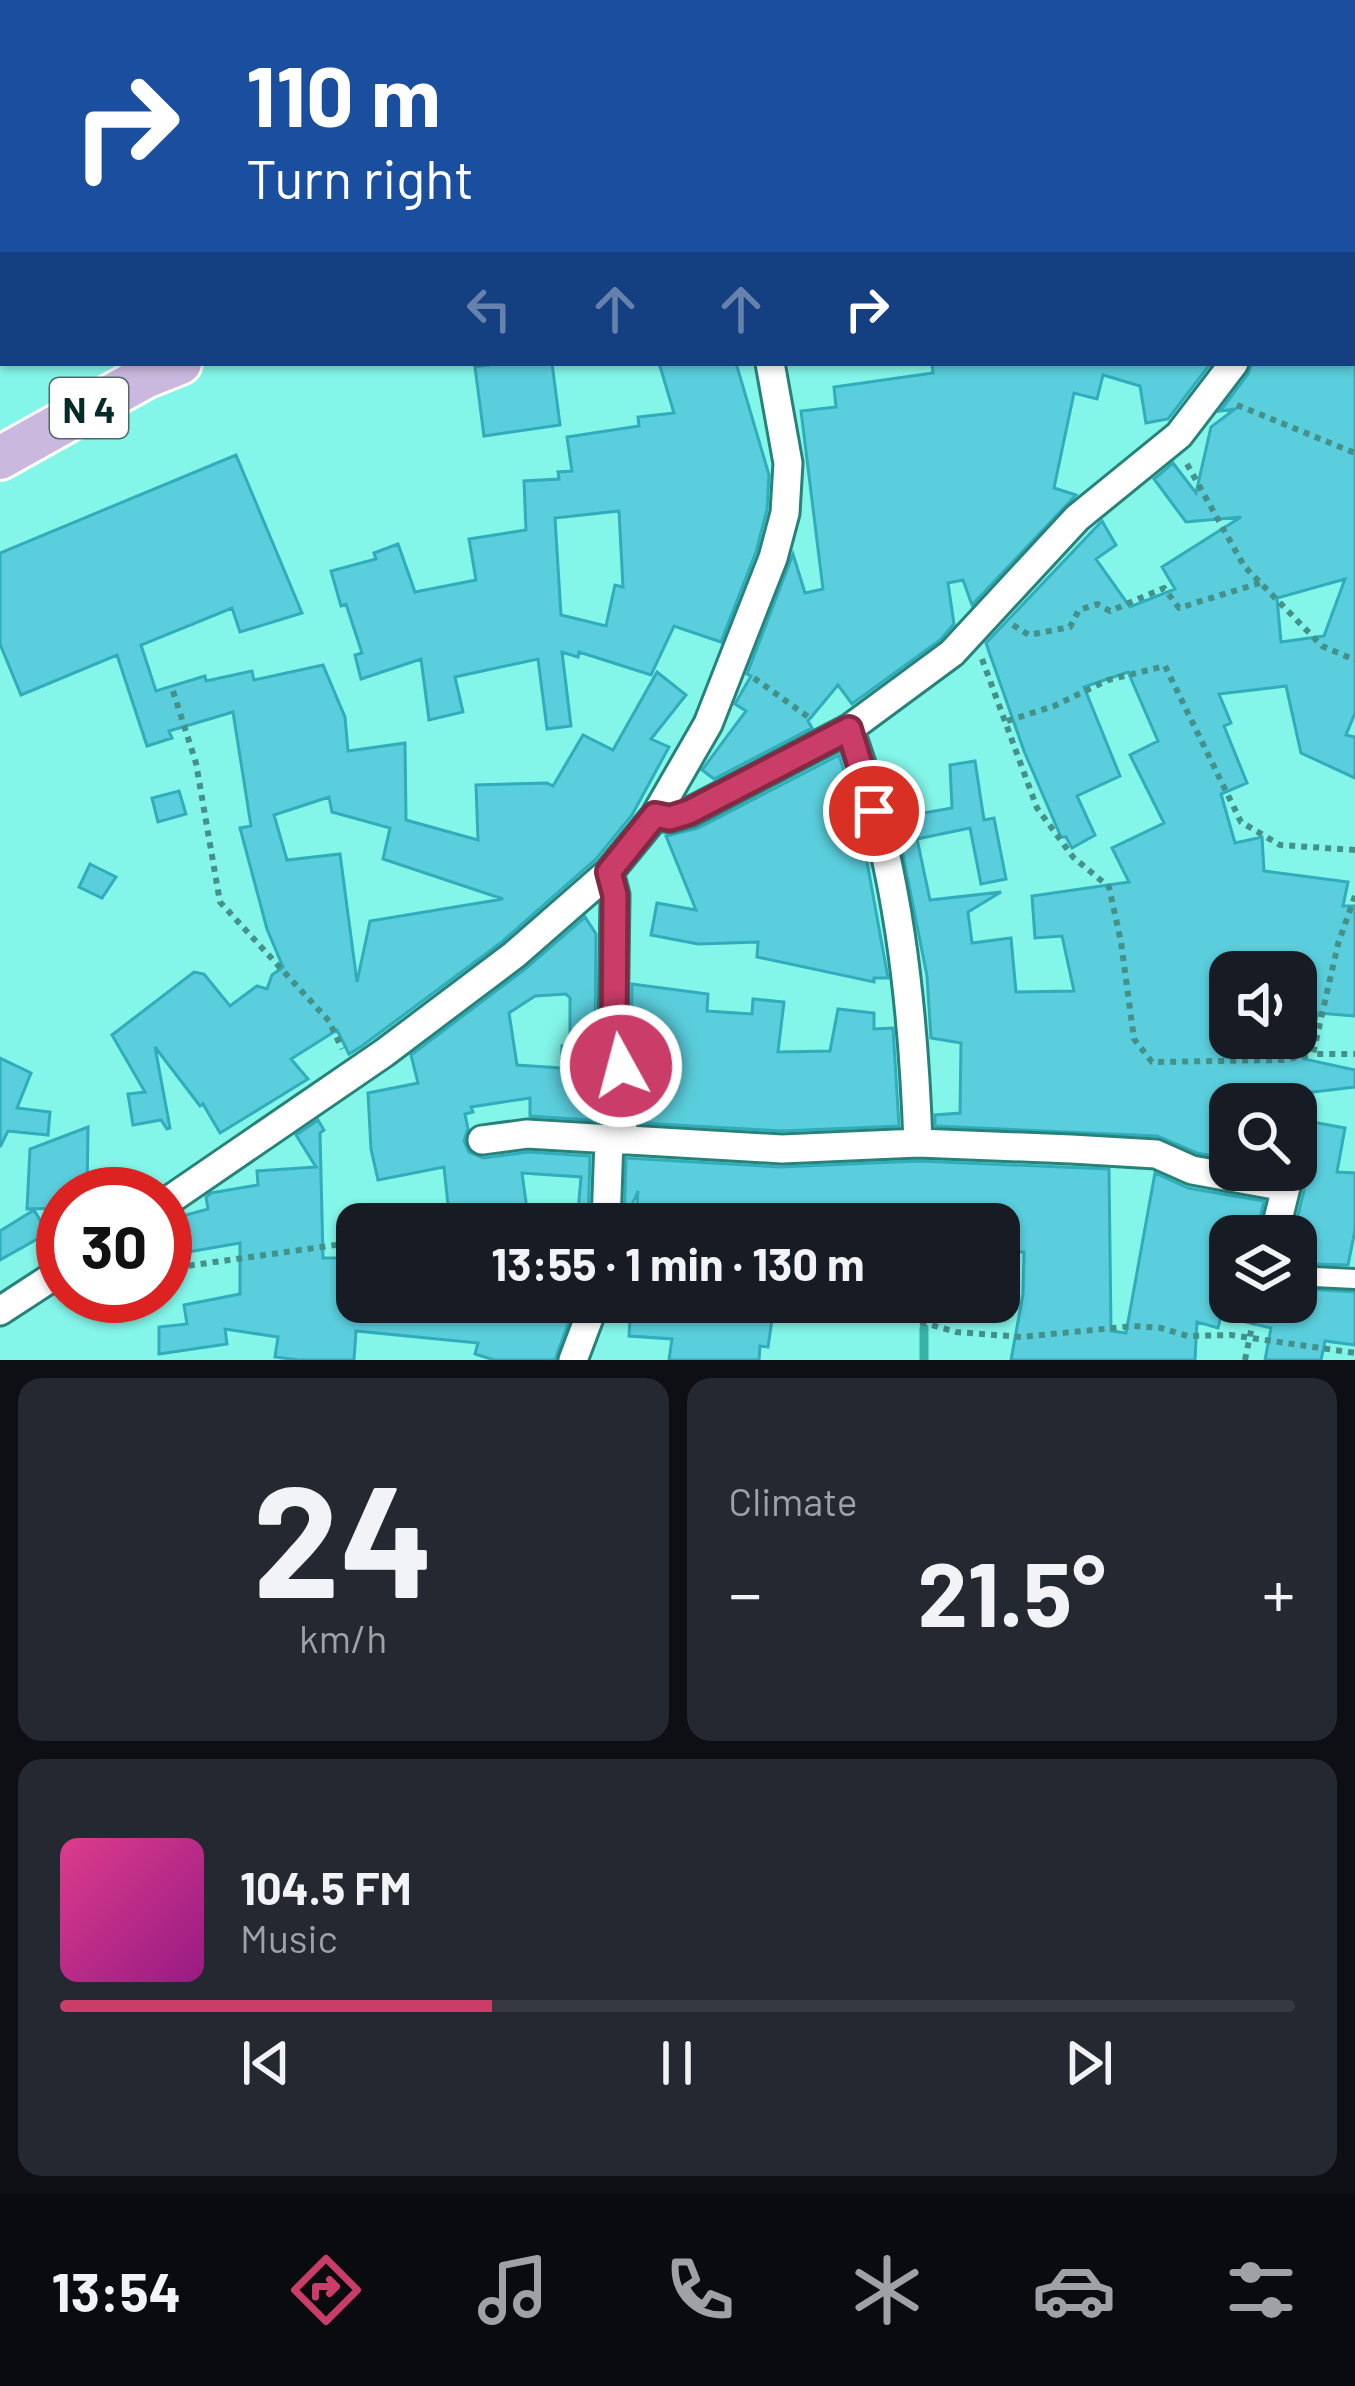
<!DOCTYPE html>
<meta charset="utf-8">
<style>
body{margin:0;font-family:Barlow,sans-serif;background:#242831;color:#f1f3f6;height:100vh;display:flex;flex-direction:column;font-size:45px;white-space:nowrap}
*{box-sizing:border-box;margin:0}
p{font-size:39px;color:#9ea1a6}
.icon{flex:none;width:66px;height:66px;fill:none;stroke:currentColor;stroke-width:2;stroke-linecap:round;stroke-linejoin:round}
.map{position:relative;height:1360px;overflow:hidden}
.details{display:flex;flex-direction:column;gap:18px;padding:18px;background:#0d0f14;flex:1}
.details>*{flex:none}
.top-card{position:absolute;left:0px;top:0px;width:1356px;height:366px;box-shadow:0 3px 9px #0004;background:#1a4fa0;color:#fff;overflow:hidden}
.buttons{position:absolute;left:1209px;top:951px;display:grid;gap:24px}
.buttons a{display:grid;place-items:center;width:108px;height:108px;border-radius:24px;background:#171b24;box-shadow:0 3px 9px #0004;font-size:60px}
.speed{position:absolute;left:36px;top:1167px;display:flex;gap:24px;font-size:60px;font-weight:700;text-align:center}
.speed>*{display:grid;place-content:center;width:156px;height:156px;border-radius:50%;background:#171b24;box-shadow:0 3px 9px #0004;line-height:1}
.speed .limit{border:18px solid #d22;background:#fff;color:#111}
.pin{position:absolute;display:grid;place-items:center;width:102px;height:102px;color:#fff;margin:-51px;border:6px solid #fff;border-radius:50%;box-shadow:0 3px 12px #0007}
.me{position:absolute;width:132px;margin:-66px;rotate:353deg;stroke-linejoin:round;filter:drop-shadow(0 0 9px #0008)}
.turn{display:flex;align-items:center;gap:42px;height:252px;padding:0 48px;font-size:54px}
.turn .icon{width:156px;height:156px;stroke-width:2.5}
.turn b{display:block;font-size:84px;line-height:102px}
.lanes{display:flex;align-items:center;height:114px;padding:0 48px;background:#0003;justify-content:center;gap:60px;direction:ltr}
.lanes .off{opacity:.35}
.big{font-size:90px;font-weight:700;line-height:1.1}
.details .tile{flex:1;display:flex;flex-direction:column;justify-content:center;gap:18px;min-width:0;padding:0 42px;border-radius:24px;background:#242831}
.details .dial{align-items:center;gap:0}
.dial b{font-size:156px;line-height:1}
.song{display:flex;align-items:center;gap:36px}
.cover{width:144px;height:144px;border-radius:18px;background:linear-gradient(135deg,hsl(330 70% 55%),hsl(310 70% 35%))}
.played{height:12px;border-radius:6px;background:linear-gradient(90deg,#cb3d69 35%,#363941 35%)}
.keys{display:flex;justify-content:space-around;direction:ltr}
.heat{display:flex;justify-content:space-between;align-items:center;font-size:66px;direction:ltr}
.details .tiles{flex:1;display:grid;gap:18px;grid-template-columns:1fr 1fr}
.tile:last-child{grid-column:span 2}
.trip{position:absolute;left:336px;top:1203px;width:684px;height:120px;border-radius:24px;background:#171b24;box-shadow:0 3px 9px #0004;font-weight:700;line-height:120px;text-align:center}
.dock{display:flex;height:192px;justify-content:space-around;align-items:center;background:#090b0e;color:#9ea1a6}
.dock .icon{width:84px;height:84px}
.dock .on{color:#cb3d69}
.dock b{font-size:54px;color:#f1f3f6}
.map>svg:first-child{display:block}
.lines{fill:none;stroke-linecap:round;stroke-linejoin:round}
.stream{stroke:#39b2a6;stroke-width:9}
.building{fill:#5acedc;stroke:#30acba;stroke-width:3;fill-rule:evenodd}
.pedestrian-casing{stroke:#278279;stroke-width:24}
.minor-casing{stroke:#278279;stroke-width:33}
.secondary-casing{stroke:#278279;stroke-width:42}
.primary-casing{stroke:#fff;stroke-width:48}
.path{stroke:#449189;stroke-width:6;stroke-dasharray:6 6;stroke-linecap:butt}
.pedestrian{stroke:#fff;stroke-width:18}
.minor{stroke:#fff;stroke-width:27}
.secondary{stroke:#fff;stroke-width:36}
.primary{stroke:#cbb8df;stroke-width:42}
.route-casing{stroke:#842844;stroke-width:30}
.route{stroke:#cb3d69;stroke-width:21}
.labels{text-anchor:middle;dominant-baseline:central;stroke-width:10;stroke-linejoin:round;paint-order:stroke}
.shield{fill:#fff;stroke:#4f6b68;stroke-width:3}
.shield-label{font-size:36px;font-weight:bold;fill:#042b27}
</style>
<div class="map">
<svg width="1355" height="1360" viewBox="0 0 1355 1360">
<rect width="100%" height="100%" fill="#84f5e9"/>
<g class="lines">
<!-- stream -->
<path class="stream" d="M 926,1302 L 926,1314
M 924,1328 L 924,1360"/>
</g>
<!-- building -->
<path class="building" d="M 501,363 L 552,363 L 560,425 L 484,436 L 475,367 Z
M 659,363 L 736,363 L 769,475 L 767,510 L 756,552 L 721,642 L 674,626 L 651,675 L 579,652 L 578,657 L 562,652 L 571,726 L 547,729 L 538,659 L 455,677 L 463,712 L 429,720 L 421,659 L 361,679 L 355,655 L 362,653 L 346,604 L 341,606 L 331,571 L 376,559 L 374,553 L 398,544 L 415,592 L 476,580 L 469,539 L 526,530 L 524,481 L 559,479 L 558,472 L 572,471 L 567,437 L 639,426 L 638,417 L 674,413 ZM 619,511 L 623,587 L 615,585 L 606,626 L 561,615 L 555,518 Z
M 932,363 L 1211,363 L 1168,419 L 1146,423 L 1140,386 L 1103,375 L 1097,399 L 1074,393 L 1054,488 L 1076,495 L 972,605 L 963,580 L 948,583 L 954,624 L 940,640 L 852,704 L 838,685 L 808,721 L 812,728 L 714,779 L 702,770 L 746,711 L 735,704 L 751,676 L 747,674 L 793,554 L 805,593 L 823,589 L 801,411 L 836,407 L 834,387 L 933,373 Z
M 1252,363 L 1355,363 L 1355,713 L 1346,735 L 1355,737 L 1355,778 L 1301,753 L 1286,686 L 1219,694 L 1231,723 L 1224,726 L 1247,783 L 1221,794 L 1235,843 L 1262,837 L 1264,871 L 1348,882 L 1343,906 L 1355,906 L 1355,1016 L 1318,1013 L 1304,1059 L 1355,1070 L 1355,1087 L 1213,1104 L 1230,1107 L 1230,1159 L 1197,1153 L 1157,1136 L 935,1126 L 935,1115 L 960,1113 L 961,1043 L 931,1038 L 927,976 L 899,835 L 915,833 L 912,815 L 952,808 L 950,765 L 975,761 L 984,820 L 994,818 L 1006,879 L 981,884 L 970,828 L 917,839 L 930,900 L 1001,892 L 968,912 L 972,943 L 1011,938 L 1016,992 L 1074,991 L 1062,936 L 1035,938 L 1032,896 L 1129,882 L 1112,848 L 1164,823 L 1130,755 L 1158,741 L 1128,672 L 1084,687 L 1120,776 L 1077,796 L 1095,835 L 1072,848 L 1066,837 L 1061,837 L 1024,751 L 986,643 L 1102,521 L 1116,545 L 1096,559 L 1130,607 L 1175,589 L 1162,567 L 1241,517 L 1186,522 L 1154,479 L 1173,463 L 1196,493 L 1211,427 L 1235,409 L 1220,411 L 1248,374 ZM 1345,579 L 1324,636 L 1281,642 L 1277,598 ZM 1230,972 L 1296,972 L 1296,1038 L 1230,1038 Z
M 236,455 L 302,613 L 240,632 L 232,608 L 141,645 L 156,691 L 205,676 L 206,681 L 252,671 L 254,680 L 323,665 L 345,717 L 348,751 L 405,743 L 406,820 L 478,840 L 476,785 L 547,783 L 553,786 L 583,735 L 613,750 L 657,672 L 686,695 L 651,739 L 669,747 L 632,815 L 596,859 L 503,941 L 362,1046 L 349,1054 L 337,1030 L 291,1059 L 308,1079 L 220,1133 L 203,1104 L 200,1106 L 155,1047 L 170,1128 L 167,1129 L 161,1120 L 133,1125 L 128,1094 L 145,1092 L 112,1035 L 194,972 L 204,974 L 230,1006 L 257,986 L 267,989 L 272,975 L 283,967 L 267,929 L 240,828 L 251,826 L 233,712 L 169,731 L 172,738 L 147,746 L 117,655 L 21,695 L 0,644 L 0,553 ZM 329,797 L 332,812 L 390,828 L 383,859 L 503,899 L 370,921 L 357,982 L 340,854 L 287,860 L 274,815 Z
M 839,755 L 851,794 L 833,797 L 854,841 L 863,840 L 888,978 L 874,978 L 874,982 L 757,957 L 758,942 L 698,944 L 651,935 L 657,903 L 696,910 L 666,836 L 698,828 Z
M 179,791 L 186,814 L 158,822 L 152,798 Z
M 90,864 L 116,877 L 102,898 L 79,887 Z
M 585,917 L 596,934 L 595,1042 L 603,1069 L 604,1121 L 530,1116 L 530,1098 L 471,1107 L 473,1112 L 465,1114 L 468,1129 L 464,1141 L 469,1152 L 483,1158 L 528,1152 L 590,1156 L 588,1224 L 577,1224 L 581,1177 L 522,1173 L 529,1224 L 450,1224 L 444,1167 L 378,1180 L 371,1149 L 368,1093 L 418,1083 L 411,1055 L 525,969 ZM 566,994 L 570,998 L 570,1047 L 562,1046 L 561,1068 L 517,1065 L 509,1013 L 535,996 Z
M 632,984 L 708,994 L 707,1011 L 752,1014 L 753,999 L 784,1002 L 778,1052 L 830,1051 L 838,1009 L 874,1013 L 874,1029 L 893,1028 L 899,1126 L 782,1131 L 641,1123 L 639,1065 L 631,1039 Z
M 0,1058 L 31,1073 L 17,1108 L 50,1112 L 48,1135 L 8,1131 L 0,1147 Z
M 1296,1119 L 1345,1128 L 1337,1172 L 1355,1173 L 1355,1230 L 1348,1265 L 1313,1264 L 1301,1275 L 1308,1289 L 1355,1292 L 1355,1345 L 1325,1341 L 1321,1360 L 1265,1360 L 1271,1328 L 1221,1316 L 1218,1328 L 1197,1322 L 1195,1360 L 1011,1360 L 1023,1294 L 1024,1252 L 999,1252 L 999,1224 L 808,1224 L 809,1207 L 736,1205 L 735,1220 L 678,1219 L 677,1224 L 636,1224 L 638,1191 L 624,1223 L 626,1158 L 781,1167 L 918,1161 L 1109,1169 L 1111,1331 L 1126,1333 L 1155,1173 L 1188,1188 L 1264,1201 L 1256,1236 L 1230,1236 L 1230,1302 L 1296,1302 L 1296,1236 L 1293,1236 L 1304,1190 L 1303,1180 L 1291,1170 L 1296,1170 Z
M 318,1120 L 324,1130 L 320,1133 L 323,1258 L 353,1258 L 354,1302 L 404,1302 L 464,1311 L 465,1304 L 503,1312 L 506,1302 L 576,1302 L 555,1360 L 494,1360 L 475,1354 L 478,1343 L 356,1331 L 354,1360 L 299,1360 L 275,1357 L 278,1337 L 225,1329 L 227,1344 L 159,1354 L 159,1327 L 187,1324 L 184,1305 L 240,1294 L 240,1243 L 165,1256 L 165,1221 L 208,1209 L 206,1197 L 211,1193 L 258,1185 L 257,1171 L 316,1167 L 296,1135 Z
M 88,1127 L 87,1194 L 63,1194 L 63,1208 L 27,1209 L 30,1149 Z
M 34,1210 L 48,1233 L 0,1260 L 0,1231 Z
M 679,1302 L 773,1313 L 768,1347 L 760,1346 L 759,1360 L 669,1360 L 672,1339 L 629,1336 L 631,1304 L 679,1307 Z"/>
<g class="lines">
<!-- pedestrian casing -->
<g class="pedestrian-casing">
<path id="pedestrian" d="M 1314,1277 L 1355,1279"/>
</g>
<!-- minor casing -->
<g class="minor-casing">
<path id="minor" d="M 455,3 L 460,0
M 1353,55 L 1355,54
M 0,200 L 3,199
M 849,729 C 898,862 913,1002 918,1143
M 655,816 L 670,818 L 690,812 L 849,729 L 952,653 L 1077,518 L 1179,435 L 1234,363
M 609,872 L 615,895 L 613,1042 L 621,1066 L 623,1140
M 482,1140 L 527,1134 L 782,1149 L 918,1143 L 1071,1149 L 1156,1154 L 1192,1170 L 1286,1187 L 1274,1236
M 165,1203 L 384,1053 L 514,955 L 609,872 L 655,816 L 708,724 L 773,558 L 785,513 L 788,463 L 770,363
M 606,1224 L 609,1139
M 0,1311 L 63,1270
M 573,1360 L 595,1302"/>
</g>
<!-- secondary casing -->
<g class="secondary-casing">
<path id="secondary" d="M 719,0 L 719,3"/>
</g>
<!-- primary casing -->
<g class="primary-casing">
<path id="primary" d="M 1353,241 L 1355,242
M 0,458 L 145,377 L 180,363"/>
</g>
<!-- path -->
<path class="path" d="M 1237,405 L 1355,453
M 1187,464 L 1244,566 L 1322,646 L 1355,660
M 1013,625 L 1029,635 L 1070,627 L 1079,610 L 1097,604 L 1110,611 L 1164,588 L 1179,608 L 1263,582
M 982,659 L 1037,808 L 1073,857 L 1109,887 L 1121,942 L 1134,1039 L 1152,1062 L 1282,1060 L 1313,1054
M 754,678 L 811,719
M 173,691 L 196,763 L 220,902 L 329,1021 L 342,1049
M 1007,721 L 1054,706 L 1108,680 L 1165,666 L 1241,822 L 1280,845 L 1355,850
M 1355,896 L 1338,944 L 1313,1054 L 1355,1054
M 165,1269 L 336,1245 L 357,1247
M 778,1302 L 914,1320 L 956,1332 L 1021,1337 L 1134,1326 L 1161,1328 L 1188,1336 L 1231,1335 L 1355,1353
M 1245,1360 L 1257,1302"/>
<!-- pedestrian -->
<use href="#pedestrian" class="pedestrian"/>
<!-- minor -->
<use href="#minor" class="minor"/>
<!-- secondary -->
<use href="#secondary" class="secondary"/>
<!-- primary -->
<use href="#primary" class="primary"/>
</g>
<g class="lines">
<!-- route casing -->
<g class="route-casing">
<path id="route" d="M 621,1066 L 614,1042 L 615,895 L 609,872 L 655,815 L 670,818 L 689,812 L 849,729 L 874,811"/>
</g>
<!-- route -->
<use href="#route" class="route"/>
</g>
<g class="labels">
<!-- shield labels -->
<rect class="shield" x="50" y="378" width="78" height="60" rx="9"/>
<g class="shield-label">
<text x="89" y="408">N 4</text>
</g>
</g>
</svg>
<div class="buttons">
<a><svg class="icon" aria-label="sound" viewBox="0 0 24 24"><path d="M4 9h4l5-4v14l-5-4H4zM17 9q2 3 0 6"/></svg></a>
<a><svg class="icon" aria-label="search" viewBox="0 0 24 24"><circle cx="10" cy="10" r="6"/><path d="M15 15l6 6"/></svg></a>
<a><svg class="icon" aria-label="layers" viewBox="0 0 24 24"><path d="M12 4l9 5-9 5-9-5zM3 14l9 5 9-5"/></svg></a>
</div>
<div class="speed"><div class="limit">30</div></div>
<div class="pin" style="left:874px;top:811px;background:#d93025"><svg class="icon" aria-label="arrive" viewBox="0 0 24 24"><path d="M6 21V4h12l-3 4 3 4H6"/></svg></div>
<svg class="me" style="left:621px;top:1066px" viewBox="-20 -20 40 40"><circle r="17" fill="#cb3d69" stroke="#fff" stroke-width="3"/><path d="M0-11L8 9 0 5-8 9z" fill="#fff"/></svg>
<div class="trip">13:55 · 1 min · 130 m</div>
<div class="top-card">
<div class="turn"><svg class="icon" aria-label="right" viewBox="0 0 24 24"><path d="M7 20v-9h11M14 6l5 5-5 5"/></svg><div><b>110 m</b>Turn right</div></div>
<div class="lanes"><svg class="icon off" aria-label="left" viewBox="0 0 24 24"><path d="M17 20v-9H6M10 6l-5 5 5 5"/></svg><svg class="icon off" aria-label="ahead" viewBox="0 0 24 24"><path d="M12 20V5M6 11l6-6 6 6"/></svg><svg class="icon off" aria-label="ahead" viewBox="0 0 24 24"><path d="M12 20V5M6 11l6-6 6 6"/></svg><svg class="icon" aria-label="right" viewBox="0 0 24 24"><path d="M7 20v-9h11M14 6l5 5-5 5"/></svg></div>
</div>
</div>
<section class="details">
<div class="tiles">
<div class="tile dial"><b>24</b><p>km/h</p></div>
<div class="tile"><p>Climate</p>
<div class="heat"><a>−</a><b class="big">21.5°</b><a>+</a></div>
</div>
<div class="tile">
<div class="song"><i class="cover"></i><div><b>104.5 FM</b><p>Music</p></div></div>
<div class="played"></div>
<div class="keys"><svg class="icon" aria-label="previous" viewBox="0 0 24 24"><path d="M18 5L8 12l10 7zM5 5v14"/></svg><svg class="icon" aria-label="pause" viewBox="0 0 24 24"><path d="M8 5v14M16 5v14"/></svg><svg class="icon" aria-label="next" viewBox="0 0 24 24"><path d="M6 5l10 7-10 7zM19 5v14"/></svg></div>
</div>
</div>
</section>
<nav class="dock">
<b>13:54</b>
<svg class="icon on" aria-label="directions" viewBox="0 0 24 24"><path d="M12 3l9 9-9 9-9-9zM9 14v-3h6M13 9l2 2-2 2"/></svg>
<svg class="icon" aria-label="music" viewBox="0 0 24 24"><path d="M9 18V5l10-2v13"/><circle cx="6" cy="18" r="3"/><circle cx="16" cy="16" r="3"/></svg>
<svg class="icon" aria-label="phone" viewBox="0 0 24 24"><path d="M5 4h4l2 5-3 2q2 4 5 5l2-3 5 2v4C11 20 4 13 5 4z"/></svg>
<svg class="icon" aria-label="climate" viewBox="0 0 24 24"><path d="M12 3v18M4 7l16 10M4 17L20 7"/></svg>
<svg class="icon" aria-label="car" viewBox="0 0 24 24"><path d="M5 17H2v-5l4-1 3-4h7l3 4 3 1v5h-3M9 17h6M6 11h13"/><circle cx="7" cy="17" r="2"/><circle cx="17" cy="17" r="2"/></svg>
<svg class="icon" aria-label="filters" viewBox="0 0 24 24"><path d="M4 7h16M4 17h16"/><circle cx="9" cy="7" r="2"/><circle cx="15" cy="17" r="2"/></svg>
</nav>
